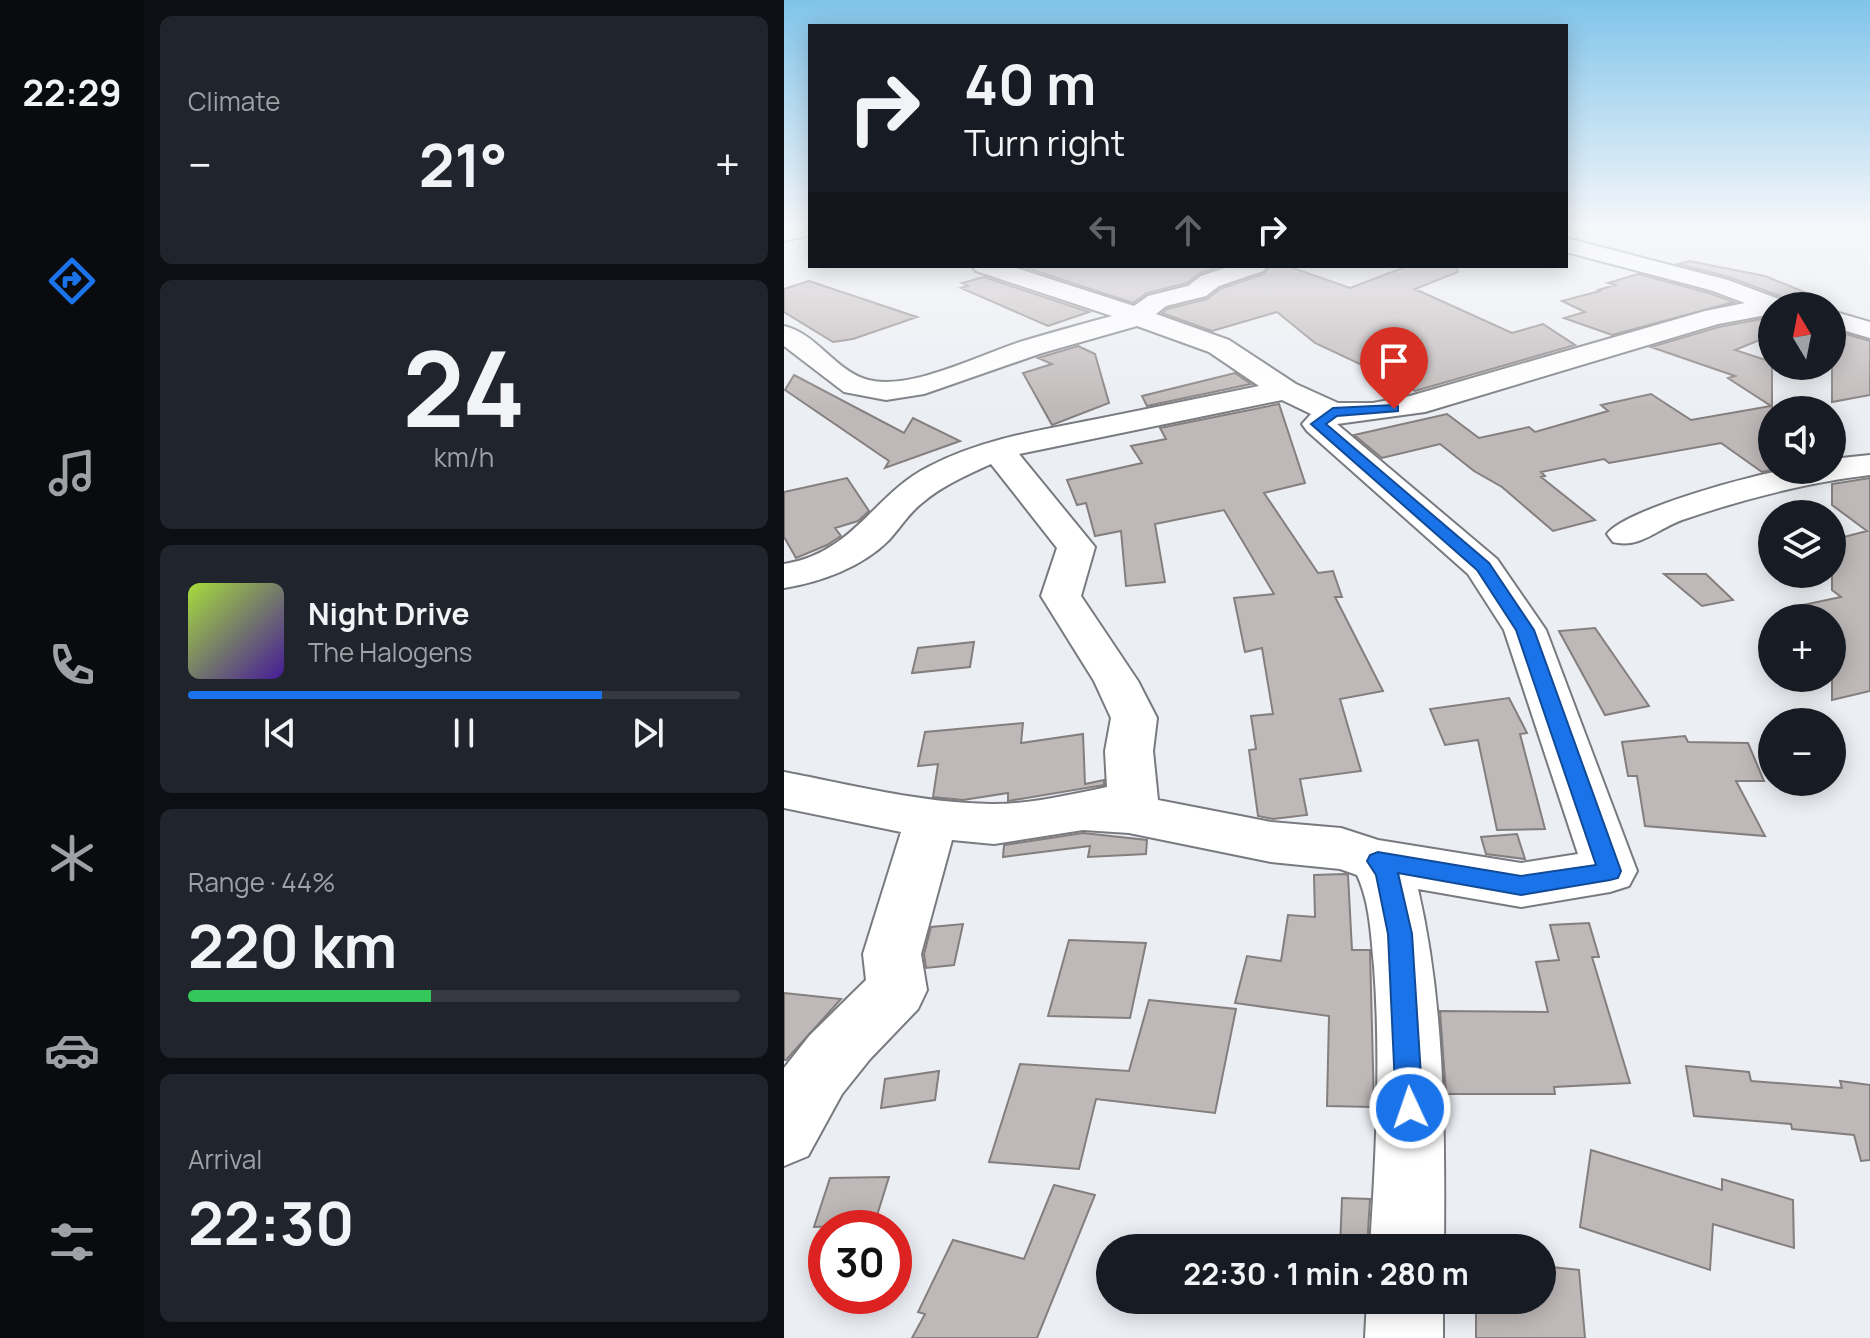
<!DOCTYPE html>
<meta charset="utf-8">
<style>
body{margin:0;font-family:Manrope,sans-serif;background:#20242c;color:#f1f3f6;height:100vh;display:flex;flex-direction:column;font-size:30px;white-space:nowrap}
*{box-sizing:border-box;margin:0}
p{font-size:26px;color:#9ea1a6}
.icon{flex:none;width:44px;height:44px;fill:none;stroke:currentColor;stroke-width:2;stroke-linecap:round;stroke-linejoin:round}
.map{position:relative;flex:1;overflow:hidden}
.side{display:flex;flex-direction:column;gap:16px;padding:16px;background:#0d0f14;width:640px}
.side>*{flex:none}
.guide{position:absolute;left:24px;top:24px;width:760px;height:244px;border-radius:0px;box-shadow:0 4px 20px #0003;background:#171b24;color:#f1f3f6;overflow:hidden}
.needle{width:52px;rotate:350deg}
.tools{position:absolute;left:974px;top:292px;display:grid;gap:16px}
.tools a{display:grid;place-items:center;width:88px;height:88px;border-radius:50%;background:#171b24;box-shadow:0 4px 20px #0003;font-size:40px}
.speed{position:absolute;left:24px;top:1210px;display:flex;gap:16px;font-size:40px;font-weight:700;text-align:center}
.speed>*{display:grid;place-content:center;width:104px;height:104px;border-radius:50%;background:#171b24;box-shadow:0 4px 20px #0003;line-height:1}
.speed .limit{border:12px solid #d22;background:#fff;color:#111}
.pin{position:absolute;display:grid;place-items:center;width:68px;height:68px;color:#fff;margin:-82px -34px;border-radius:50% 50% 50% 0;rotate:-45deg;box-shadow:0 0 8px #0007}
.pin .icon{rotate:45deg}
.me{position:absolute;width:88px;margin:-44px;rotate:357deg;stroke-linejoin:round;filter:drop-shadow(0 0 6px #0008)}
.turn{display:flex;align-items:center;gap:28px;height:168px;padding:0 24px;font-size:36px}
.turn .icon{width:104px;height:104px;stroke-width:2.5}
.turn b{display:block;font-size:56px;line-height:68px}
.lanes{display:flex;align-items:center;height:76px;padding:0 24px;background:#0003;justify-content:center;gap:40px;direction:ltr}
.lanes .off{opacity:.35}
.big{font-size:60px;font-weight:700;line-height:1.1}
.side .tile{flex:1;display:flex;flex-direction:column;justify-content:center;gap:12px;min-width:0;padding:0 28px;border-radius:12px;background:#20242c}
.side .dial{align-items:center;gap:0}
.dial b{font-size:104px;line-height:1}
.song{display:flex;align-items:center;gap:24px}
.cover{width:96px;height:96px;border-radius:12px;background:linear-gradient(135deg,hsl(80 70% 55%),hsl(260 70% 35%))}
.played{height:8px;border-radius:4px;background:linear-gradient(90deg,#1a73e8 75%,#363941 75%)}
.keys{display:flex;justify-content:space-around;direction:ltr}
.heat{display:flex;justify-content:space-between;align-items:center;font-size:44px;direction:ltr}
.charge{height:12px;border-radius:6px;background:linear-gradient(90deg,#34c759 44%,#363941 0)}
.trip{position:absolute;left:312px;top:1234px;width:460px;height:80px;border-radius:40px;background:#171b24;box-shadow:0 4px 20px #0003;font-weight:700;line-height:80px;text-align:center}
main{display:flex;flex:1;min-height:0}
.dock{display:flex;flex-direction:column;width:144px;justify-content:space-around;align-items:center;background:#090b0e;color:#9ea1a6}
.dock .icon{width:56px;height:56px}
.dock .active{color:#1a73e8}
.dock b{font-size:36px;color:#f1f3f6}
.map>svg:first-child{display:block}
.building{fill:#bfb8b8;stroke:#857e7e;stroke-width:2}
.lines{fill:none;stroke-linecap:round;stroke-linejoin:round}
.minor-casing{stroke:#787a7f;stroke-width:4}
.minor{fill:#fff;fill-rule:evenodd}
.route{fill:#1a73e8;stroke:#114b97;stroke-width:2}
</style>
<main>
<nav class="dock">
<b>22:29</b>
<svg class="icon active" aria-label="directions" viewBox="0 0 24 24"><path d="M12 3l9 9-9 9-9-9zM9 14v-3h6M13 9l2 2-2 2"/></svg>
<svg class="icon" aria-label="music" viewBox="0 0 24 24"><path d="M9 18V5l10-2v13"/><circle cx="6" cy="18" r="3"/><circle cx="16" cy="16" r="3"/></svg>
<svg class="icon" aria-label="phone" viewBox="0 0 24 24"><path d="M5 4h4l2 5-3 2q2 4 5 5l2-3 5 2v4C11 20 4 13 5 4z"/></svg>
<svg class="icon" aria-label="climate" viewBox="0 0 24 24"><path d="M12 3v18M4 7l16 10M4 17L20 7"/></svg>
<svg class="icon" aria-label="car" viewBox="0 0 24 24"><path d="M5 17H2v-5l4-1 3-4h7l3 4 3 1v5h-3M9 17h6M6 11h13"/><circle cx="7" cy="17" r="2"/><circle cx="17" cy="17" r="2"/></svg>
<svg class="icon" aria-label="filters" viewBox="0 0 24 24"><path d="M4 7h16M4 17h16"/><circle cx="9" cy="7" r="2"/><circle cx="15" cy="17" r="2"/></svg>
</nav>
<section class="side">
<div class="tile"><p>Climate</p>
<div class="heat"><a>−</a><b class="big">21°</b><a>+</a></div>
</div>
<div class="tile dial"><b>24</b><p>km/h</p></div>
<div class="tile">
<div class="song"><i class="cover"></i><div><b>Night Drive</b><p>The Halogens</p></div></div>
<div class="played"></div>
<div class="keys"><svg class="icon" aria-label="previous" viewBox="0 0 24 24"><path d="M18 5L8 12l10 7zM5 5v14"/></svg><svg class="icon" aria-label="pause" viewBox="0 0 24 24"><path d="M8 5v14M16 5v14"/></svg><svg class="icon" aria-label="next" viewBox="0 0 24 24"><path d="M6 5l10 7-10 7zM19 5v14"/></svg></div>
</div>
<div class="tile"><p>Range · 44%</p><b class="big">220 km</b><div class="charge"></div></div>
<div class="tile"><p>Arrival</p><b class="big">22:30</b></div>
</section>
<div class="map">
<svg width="1086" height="1338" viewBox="0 0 1086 1338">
<rect width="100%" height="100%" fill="#ebeef3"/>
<!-- building -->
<path class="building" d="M 905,261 L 981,276 L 1028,295 L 1021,297 L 1037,303 L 1007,306 L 1001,298 L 945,277 L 894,264 Z
M 237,266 L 438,266 L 416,273 L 403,283 L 363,293 L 349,303 Z
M 486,266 L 503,266 L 566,288 L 624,266 L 672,266 L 674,272 L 631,289 L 728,333 L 759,324 L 791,345 L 631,391 L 588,364 L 580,366 L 531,343 L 493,312 L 428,331 L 378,313 L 383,309 L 423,299 L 436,289 L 480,274 Z
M 854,274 L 925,293 L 950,302 L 828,335 L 780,318 L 801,312 L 778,301 L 816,291 L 814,290 L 831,285 L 824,283 Z
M 200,277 L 305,312 L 264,326 L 177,288 L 184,286 L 178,283 Z
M 25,281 L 133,317 L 69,339 L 49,342 L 0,312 L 0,289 Z
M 988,317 L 988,335 L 951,350 L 988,362 L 988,470 L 978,472 L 937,443 L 825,463 L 820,459 L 757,472 L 761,476 L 757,477 L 811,520 L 769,531 L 718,487 L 690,471 L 656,444 L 598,458 L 570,435 L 663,414 L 695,438 L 745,427 L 751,432 L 824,411 L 817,405 L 867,394 L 907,420 L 987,406 L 944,378 L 951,376 L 867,347 L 935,327 Z
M 1048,330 L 1086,341 L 1086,395 L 1048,402 Z
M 294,346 L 311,354 L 325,403 L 268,425 L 239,373 L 268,364 L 254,358 Z
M 451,373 L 467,384 L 363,406 L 358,396 Z
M 10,375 L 120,433 L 129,418 L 176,441 L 101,468 L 105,461 L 1,390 Z
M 495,404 L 521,483 L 480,493 L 534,573 L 549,571 L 558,597 L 551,597 L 599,691 L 556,699 L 577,771 L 516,779 L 523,815 L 489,819 L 474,816 L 465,750 L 472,749 L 467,716 L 489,714 L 478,648 L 461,652 L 450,598 L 490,594 L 440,510 L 371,524 L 381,582 L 342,586 L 337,531 L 311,536 L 302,503 L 293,505 L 283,480 L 358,463 L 347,446 L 382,439 L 376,428 Z
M 63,478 L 85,511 L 74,521 L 51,528 L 57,536 L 43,545 L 12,558 L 0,537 L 0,492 Z
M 1086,478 L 1086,691 L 1048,700 L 1048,649 L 1060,647 L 1048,636 L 1048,618 L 1028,618 L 1014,606 L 1057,597 L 1048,590 L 1048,540 L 1083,531 L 1048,505 L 1048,484 Z
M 880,574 L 922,574 L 949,600 L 918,606 Z
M 811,628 L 865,706 L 821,715 L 775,631 Z
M 190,642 L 186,667 L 128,673 L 134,648 Z
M 725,698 L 743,733 L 736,734 L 761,829 L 713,830 L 694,740 L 661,745 L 646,709 Z
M 239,723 L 237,743 L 299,734 L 301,784 L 320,780 L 320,785 L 224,801 L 224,793 L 179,800 L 149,797 L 154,764 L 134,766 L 141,732 Z
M 901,736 L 904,742 L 964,743 L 980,781 L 952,781 L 981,836 L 861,826 L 853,776 L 844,776 L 838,742 Z
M 299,833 L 363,840 L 362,854 L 304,857 L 306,846 L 219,857 L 220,845 Z
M 733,834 L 741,859 L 702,854 L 697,837 Z
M 561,874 L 564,875 L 568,950 L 586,950 L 590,1107 L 543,1106 L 545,1016 L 451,1003 L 463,956 L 497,961 L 504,915 L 531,917 L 530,875 Z
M 805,923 L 815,957 L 808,957 L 846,1083 L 770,1087 L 771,1094 L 662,1094 L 656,1011 L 764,1012 L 752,962 L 775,960 L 766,925 Z
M 179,924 L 170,965 L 142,968 L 140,954 L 147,927 Z
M 285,940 L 362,943 L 346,1018 L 264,1016 Z
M 0,993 L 57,999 L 2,1060 L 0,1060 Z
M 365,1000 L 452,1009 L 431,1113 L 312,1099 L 295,1169 L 205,1162 L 236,1064 L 345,1071 Z
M 902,1066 L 965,1072 L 967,1081 L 1058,1088 L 1056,1081 L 1086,1085 L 1086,1160 L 1077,1161 L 1070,1135 L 1008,1129 L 1007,1124 L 910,1116 Z
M 155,1071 L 151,1100 L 97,1108 L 101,1079 Z
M 807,1150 L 938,1190 L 938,1179 L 1009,1200 L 1010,1248 L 929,1224 L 926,1270 L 796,1227 Z
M 105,1177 L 90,1225 L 30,1227 L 46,1178 Z
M 270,1185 L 311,1195 L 253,1338 L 128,1338 L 141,1314 L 134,1312 L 169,1240 L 240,1259 Z
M 558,1198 L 586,1199 L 583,1248 L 556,1248 Z
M 758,1266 L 795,1270 L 801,1338 L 692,1338 L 692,1300 L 758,1300 Z"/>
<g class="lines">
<!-- minor casing -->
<g class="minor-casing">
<path id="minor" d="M 11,225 L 26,225 L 26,235 L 0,241 L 0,227 Z
M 782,238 L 944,280 L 1000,301 L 1004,306 L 988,306 L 988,314 L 934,324 L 641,412 L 553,424 L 713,559 L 762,630 L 853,871 L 845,886 L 826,892 L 737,907 L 634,889 C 661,1006 661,1128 660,1248 L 586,1248 C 592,1154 597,1059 590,966 C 587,935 586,903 573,875 L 556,869 L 487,862 L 345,833 L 299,830 L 210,844 L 168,840 L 137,954 L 143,990 L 134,1009 L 86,1059 L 58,1094 L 24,1156 L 0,1166 L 0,1068 L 26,1035 L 82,980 L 79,954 L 117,832 L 0,808 L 0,772 C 68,785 137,803 207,804 C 242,805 289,794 323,787 L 321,751 L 327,718 L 310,681 L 257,596 L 273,548 L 207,464 C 183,475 159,485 138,503 C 125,513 116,528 105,540 C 78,567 37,582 0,588 L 0,564 C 70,553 90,494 144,467 C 196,440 251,431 308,420 C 364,409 420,397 475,386 L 425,352 L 353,326 L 258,353 L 140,394 L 102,400 L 60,392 L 0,346 L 0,326 C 33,334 49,368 81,379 C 124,393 197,354 239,341 C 269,332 298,324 328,316 L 192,271 L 188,266 L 226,266 L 350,306 L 364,296 L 404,286 L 417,276 L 447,266 L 483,266 L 479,271 L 435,286 L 422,296 L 382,306 L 372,314 L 445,340 L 512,384 L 554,403 L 589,403 L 626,396 L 921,311 L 961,303 L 926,290 L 782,252 ZM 498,400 L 527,414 L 518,424 L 523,431 L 684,574 L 720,630 L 794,854 L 737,863 L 594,840 L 557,828 L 487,822 L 374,800 L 369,751 L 373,718 L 354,681 L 297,596 L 311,547 L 235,454 Z
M 1048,311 L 1086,322 L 1086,338 L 1048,327 Z
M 1086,455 L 1086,475 C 1025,482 956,500 898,520 C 873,529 856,549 829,542 L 823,534 C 840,510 973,473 1004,470 C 1018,469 1034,470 1048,470 L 1048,459 Z
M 583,1300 L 659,1300 L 659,1338 L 581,1338 Z"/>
</g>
<!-- minor -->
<use href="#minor" class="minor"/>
</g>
<!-- sky -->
<linearGradient id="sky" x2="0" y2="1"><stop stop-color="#80c4ea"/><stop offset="0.55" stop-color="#f6f7fa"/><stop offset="1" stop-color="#f6f7fa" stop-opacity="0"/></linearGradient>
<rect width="1086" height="412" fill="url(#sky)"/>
<!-- route -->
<path class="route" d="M 610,405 L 614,406 L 614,411 L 553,416 L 542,424 L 705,563 L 750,630 L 837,871 L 834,878 L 826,880 L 737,895 L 614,873 L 628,934 L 639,1108 L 635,1118 L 626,1122 L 616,1118 L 612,1108 L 604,934 L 592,875 L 583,861 L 586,855 L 594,852 L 737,876 L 812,865 L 732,630 L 693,570 L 527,424 L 549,408 Z"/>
</svg>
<div class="tools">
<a><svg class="needle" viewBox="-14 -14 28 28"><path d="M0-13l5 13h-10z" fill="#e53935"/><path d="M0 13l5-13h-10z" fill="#9ea1a6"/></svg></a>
<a><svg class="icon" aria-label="sound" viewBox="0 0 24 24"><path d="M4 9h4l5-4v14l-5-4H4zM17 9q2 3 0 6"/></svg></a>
<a><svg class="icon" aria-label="layers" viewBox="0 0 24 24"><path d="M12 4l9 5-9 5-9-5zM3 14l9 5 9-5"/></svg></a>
<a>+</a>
<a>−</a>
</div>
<div class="speed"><div class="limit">30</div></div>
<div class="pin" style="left:610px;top:409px;background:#d93025"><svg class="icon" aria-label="arrive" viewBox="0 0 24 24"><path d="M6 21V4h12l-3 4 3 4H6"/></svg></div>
<svg class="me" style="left:626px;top:1108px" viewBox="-20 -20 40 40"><circle r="17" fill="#1a73e8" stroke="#fff" stroke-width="3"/><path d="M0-11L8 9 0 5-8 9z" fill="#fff"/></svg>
<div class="trip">22:30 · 1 min · 280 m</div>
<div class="guide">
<div class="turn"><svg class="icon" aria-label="right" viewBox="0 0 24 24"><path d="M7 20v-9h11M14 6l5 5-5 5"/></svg><div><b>40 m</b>Turn right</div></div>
<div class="lanes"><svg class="icon off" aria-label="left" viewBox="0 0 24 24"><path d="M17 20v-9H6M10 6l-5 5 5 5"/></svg><svg class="icon off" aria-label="ahead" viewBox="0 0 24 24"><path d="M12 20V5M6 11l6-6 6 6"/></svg><svg class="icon" aria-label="right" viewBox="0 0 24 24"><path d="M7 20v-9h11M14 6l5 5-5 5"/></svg></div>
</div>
</div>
</main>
